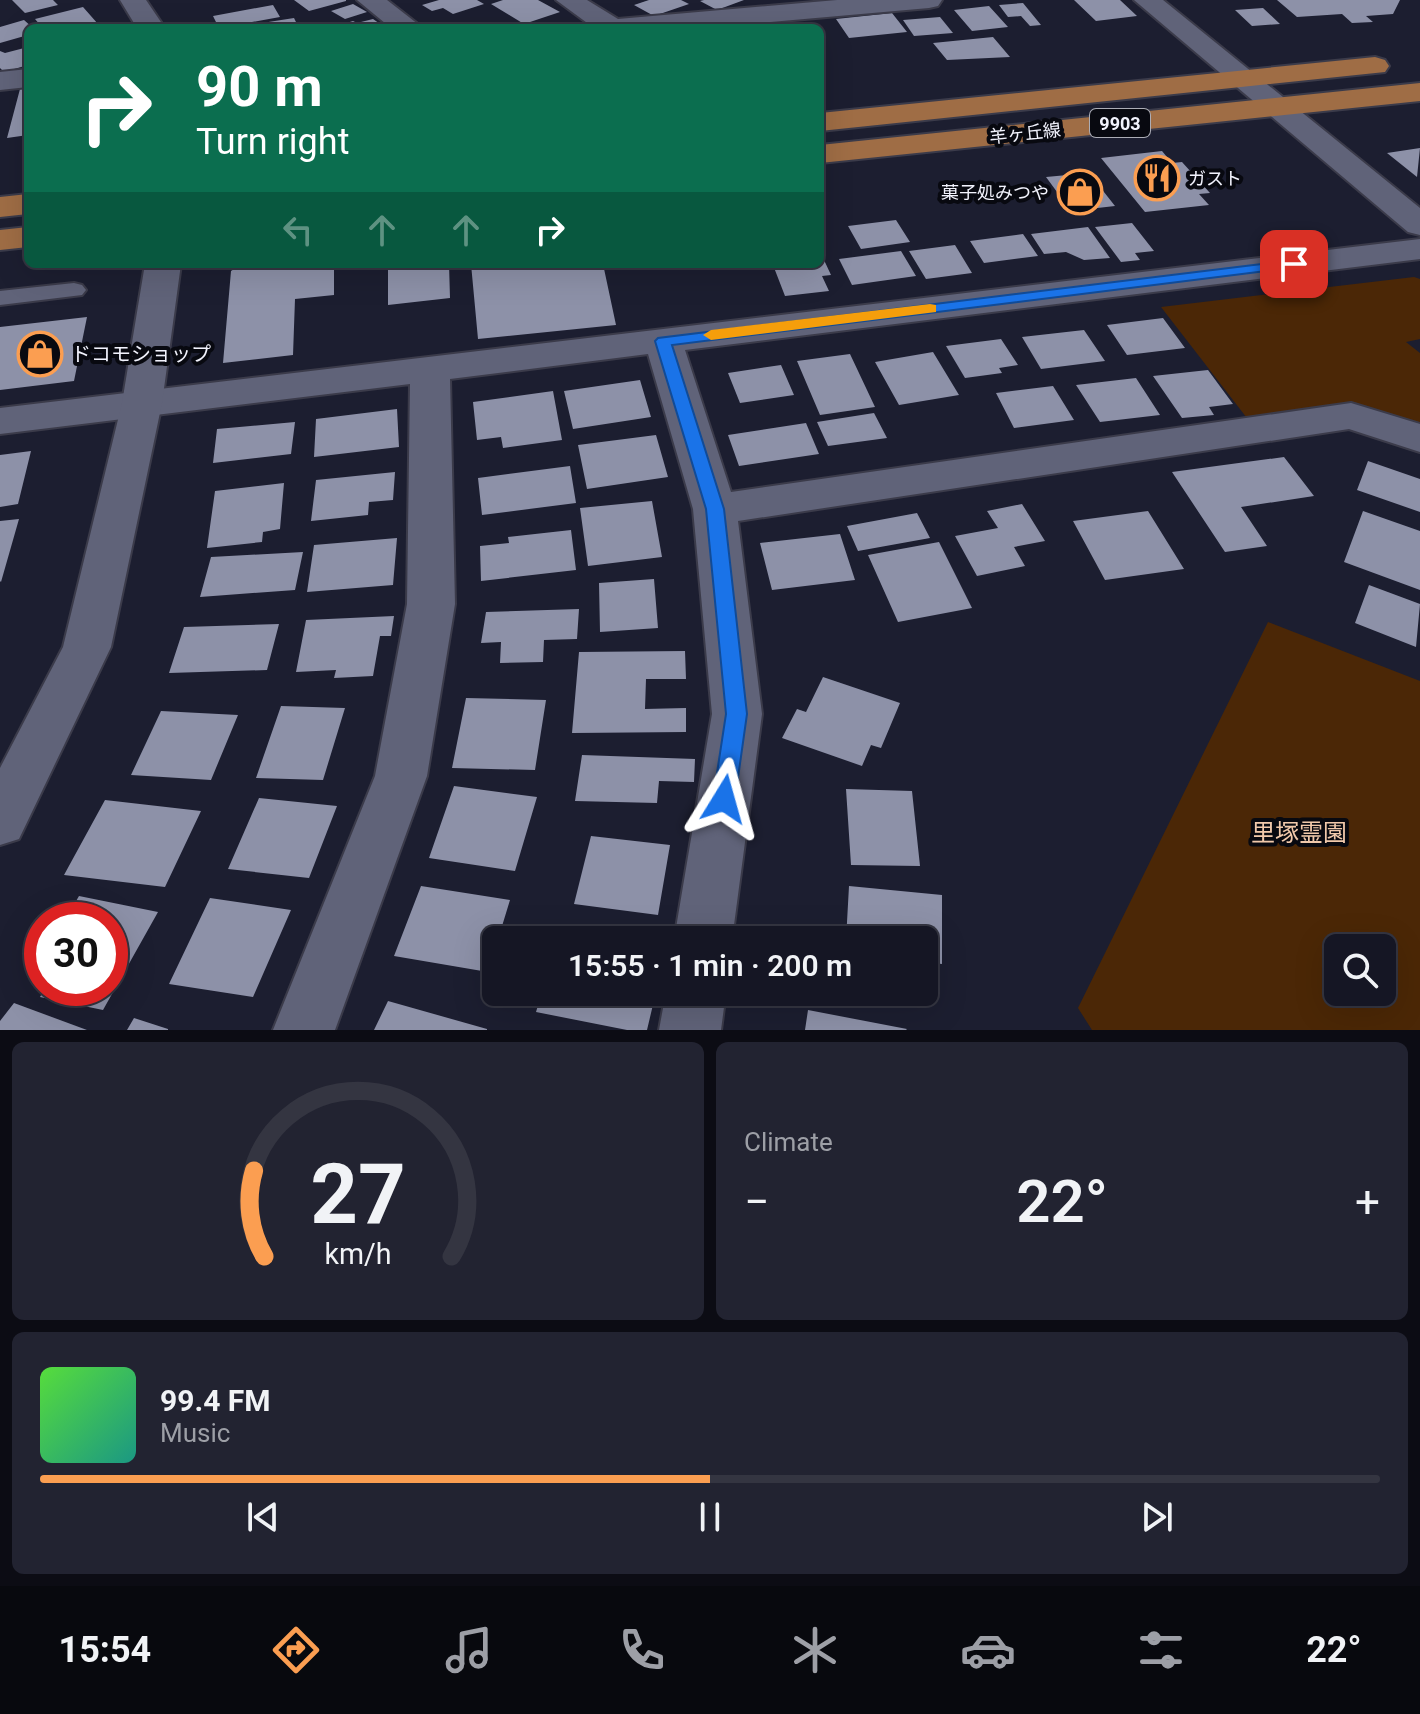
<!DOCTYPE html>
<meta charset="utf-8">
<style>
body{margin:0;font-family:Roboto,"Noto Sans JP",sans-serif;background:#222331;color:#f1f3f6;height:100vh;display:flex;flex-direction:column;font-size:30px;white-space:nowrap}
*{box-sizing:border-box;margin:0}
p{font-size:26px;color:#9d9fa6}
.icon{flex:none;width:44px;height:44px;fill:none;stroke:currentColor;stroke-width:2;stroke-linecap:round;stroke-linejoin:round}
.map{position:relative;height:1030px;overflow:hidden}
.side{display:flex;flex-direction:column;gap:12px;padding:12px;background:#0c0c14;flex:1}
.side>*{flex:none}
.top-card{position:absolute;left:24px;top:24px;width:800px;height:244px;border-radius:12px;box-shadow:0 8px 32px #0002,0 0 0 2px #343541;background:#0b6e4f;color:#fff;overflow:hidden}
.fabs{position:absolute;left:1324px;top:934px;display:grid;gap:16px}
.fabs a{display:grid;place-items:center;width:72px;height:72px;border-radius:12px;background:#151624;box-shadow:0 8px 32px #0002,0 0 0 2px #343541;font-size:40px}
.speed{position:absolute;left:24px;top:902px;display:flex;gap:16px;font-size:40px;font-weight:700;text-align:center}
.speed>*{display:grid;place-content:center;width:104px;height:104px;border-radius:50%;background:#151624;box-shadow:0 8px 32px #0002,0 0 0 2px #343541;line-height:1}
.speed .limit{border:12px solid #d22;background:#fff;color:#111}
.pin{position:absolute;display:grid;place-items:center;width:68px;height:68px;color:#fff;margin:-34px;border-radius:16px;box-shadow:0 4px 12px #0006}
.me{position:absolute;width:88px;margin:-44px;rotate:8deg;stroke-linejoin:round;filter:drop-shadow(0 0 6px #0008)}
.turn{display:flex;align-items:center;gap:28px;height:168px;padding:0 40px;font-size:36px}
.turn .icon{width:104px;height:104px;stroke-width:2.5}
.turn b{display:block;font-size:56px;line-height:68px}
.lanes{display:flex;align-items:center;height:76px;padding:0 40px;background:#0003;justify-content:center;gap:40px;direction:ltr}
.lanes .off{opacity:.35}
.big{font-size:60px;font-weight:600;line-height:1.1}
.side .tile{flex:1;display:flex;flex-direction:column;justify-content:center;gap:12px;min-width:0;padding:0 28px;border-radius:12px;background:#222331}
.side .dial{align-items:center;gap:0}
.dial svg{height:208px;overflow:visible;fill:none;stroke:#343541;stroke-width:7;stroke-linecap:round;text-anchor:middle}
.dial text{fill:#f1f3f6;stroke:none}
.song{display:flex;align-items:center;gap:24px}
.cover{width:96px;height:96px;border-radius:12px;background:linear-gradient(135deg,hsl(110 70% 55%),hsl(170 70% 35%))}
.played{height:8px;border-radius:4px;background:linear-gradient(90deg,#fb9e51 50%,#343541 50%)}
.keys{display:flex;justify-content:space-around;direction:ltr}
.heat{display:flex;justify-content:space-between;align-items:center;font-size:44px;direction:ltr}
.side .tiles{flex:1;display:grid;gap:12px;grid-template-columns:1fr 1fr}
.tile:last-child{grid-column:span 2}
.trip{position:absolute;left:482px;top:926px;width:456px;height:80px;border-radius:12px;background:#151624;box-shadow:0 8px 32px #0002,0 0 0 2px #343541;font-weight:600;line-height:80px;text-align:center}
.dock{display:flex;height:128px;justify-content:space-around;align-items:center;background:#08090e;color:#9d9fa6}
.dock .icon{width:56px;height:56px}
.dock .selected{color:#fb9e51}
.dock b{font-size:36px;color:#f1f3f6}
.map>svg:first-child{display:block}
.green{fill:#4b2706;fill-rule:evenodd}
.building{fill:#8d91a8}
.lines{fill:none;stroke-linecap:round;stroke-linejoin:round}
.service-casing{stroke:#3b3b4a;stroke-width:4}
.minor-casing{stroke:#3b3b4a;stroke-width:4}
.tertiary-casing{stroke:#3b3b4a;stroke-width:4}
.primary-casing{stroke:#3b3b4a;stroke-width:4}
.service{fill:#606379;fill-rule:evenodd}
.minor{fill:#606379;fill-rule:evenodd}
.tertiary{fill:#606379;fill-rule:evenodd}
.primary{fill:#9f6d45;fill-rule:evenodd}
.route{fill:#1a73e8;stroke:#114b97;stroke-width:2}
.slow{fill:#f59e0b}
.labels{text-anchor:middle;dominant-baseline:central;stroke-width:8;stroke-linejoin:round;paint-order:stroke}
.shield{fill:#080910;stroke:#acadb6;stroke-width:2}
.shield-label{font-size:18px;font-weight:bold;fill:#f2f3fd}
.far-street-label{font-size:18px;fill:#f2f3fd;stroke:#080910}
.far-poi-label{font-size:18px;fill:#f2f3fd;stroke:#080910;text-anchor:start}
.poi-label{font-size:20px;fill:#f2f3fd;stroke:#080910;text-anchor:start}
.near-park-label{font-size:24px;fill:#f1c9ab;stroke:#080910}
</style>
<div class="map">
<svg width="1420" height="1030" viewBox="0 0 1420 1030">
<rect width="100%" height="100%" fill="#1c1e30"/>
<!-- green -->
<path class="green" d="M 1414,277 L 1420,279 L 1420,339 L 1406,342 L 1420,353 L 1420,427 L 1250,422 L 1161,307 Z
M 1268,622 L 1420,681 L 1420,1030 L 1092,1030 L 1078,1008 ZM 1338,948 L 1382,948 L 1382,992 L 1338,992 Z"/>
<!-- building -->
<path class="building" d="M 12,0 L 53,0 L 58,5 L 25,13 Z
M 294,0 L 346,0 L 346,1 L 309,11 Z
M 439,0 L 477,0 L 484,4 L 453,14 L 443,8 L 432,11 L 422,5 Z
M 503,0 L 538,0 L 560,12 L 524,24 L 491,4 Z
M 649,0 L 681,0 L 689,4 L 654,16 L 634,5 Z
M 704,0 L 744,0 L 717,10 L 700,1 Z
M 1074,0 L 1120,0 L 1137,16 L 1096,21 Z
M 1277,0 L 1400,0 L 1393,14 L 1366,16 L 1373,22 L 1352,23 L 1342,14 L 1297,17 Z
M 1023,3 L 1041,25 L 1030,26 L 1021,16 L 1008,17 L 999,5 Z
M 353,4 L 367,12 L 345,19 L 331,11 Z
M 273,5 L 280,17 L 219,28 L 213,16 Z
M 989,6 L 1008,27 L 972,31 L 954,10 Z
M 83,7 L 98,24 L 57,28 L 53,23 L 41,26 L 35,19 Z
M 1263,8 L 1280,24 L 1252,26 L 1235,10 Z
M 892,13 L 907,32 L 849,38 L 836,19 Z
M 940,17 L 953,33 L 914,36 L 903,20 Z
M 294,18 L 299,28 L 242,28 L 242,26 Z
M 373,19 L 386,28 L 331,28 L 353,21 L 357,23 Z
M 24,20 L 33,28 L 28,28 L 28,35 L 0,43 L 0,27 Z
M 993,37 L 1010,57 L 947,60 L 933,43 Z
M 28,47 L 28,65 L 4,72 L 0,68 L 0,51 L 5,53 Z
M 28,88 L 28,135 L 7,138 L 20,89 Z
M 1420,148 L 1417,177 L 1387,153 Z
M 1162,151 L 1172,163 L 1182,162 L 1210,193 L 1199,194 L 1209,205 L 1145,212 L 1101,158 Z
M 1089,173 L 1115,206 L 1071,211 L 1046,177 Z
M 896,220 L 910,242 L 861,249 L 848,226 Z
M 1132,223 L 1154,251 L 1135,253 L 1140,260 L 1121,262 L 1095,227 Z
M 1088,227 L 1110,258 L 1084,260 L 1066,252 L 1044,254 L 1031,234 Z
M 1023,234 L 1038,256 L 984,263 L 970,241 Z
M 955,245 L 972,273 L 926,279 L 909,251 Z
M 901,251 L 916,276 L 852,285 L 839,259 Z
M 820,260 L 824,260 L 831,275 L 822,276 L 829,291 L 785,296 L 773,265 L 820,264 Z
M 242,264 L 334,264 L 334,295 L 295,299 L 293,355 L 223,363 L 231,271 Z
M 388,264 L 449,264 L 450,298 L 388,305 Z
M 471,264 L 603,264 L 616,325 L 478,339 Z
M 87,317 L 74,381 L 0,390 L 0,327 Z
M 1163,318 L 1185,348 L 1127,355 L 1107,325 Z
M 1084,330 L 1105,361 L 1041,369 L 1022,337 Z
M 1001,339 L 1018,365 L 999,368 L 1002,373 L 965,378 L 946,346 Z
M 933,352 L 959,395 L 899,405 L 875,362 Z
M 850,354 L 875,407 L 820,415 L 797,361 Z
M 781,365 L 794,395 L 740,403 L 728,373 Z
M 1208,370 L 1233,404 L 1209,407 L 1214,415 L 1182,418 L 1153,376 Z
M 1136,378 L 1160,415 L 1100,422 L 1076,385 Z
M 640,380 L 651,417 L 573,429 L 564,391 Z
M 1053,386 L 1074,420 L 1014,428 L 996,393 Z
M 553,391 L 562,440 L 503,448 L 501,437 L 477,440 L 473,402 Z
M 397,409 L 399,447 L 314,457 L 316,419 Z
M 874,413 L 887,438 L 828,446 L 817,422 Z
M 295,422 L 291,454 L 213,463 L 217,429 Z
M 806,423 L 819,454 L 739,466 L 728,435 Z
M 656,435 L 668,477 L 587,489 L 578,445 Z
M 31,451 L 18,504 L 0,507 L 0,455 Z
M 1284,457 L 1314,496 L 1241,507 L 1267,546 L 1225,552 L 1172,472 Z
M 1368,461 L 1420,479 L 1420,512 L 1357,490 Z
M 570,466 L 576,503 L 482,515 L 478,478 Z
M 395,472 L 393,500 L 369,502 L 368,515 L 311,521 L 316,480 Z
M 284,483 L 280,529 L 263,532 L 262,542 L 207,548 L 215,491 Z
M 652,501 L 662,557 L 588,566 L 580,508 Z
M 1022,504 L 1045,541 L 1014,547 L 1025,566 L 977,576 L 955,536 L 998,528 L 987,511 Z
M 1148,511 L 1184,569 L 1105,580 L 1073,521 Z
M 1363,511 L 1420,531 L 1420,590 L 1344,562 Z
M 917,513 L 930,538 L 858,551 L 847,526 Z
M 19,519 L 1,582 L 0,581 L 0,521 Z
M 571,530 L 576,570 L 481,581 L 480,546 L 509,543 L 508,537 Z
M 840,534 L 855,580 L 772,590 L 760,543 Z
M 397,538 L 393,585 L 307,592 L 314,545 Z
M 939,542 L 972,608 L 898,622 L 868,555 Z
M 303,552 L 295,590 L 200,597 L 211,557 Z
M 654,579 L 658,628 L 600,632 L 599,583 Z
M 1369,585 L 1420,604 L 1416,647 L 1355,623 Z
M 579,609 L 577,639 L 544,640 L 543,662 L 500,663 L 501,642 L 481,643 L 486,612 Z
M 394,616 L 391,636 L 380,636 L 373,676 L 334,678 L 336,670 L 296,672 L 306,620 Z
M 279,624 L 267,670 L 169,673 L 184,627 Z
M 685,651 L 686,679 L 646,679 L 645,709 L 686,708 L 686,732 L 572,733 L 579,652 Z
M 823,677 L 900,703 L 881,748 L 871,745 L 862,766 L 782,738 L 797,709 L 806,712 Z
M 466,698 L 546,700 L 535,770 L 452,768 Z
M 281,706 L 345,708 L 323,780 L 256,778 Z
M 161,711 L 238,715 L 211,780 L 131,775 Z
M 582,755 L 695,759 L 694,782 L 659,781 L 657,803 L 575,801 Z
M 454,786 L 537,797 L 515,871 L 429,858 Z
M 846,789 L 912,791 L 920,866 L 851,865 Z
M 259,798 L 337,806 L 309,878 L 228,869 Z
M 105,800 L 201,811 L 165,887 L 64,875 Z
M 591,836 L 670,845 L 658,915 L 574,904 Z
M 421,886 L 510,900 L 488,972 L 394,956 Z
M 849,886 L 942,895 L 942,964 L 924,962 L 924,940 L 846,940 Z
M 79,896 L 158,912 L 103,1010 L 40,997 L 45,988 L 110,988 L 110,920 L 65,920 Z
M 210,898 L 291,910 L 253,997 L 169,984 Z
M 542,992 L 656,992 L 647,1030 L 627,1030 L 536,1012 Z
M 388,1001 L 487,1029 L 487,1030 L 374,1030 Z
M 14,1003 L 87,1030 L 0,1030 L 0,1021 Z
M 808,1010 L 907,1029 L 906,1030 L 805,1030 Z
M 134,1018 L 168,1029 L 168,1030 L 127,1030 Z"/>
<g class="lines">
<!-- service casing -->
<g class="service-casing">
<path id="service" d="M 74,283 L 82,285 L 86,290 L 82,295 L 0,305 L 0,291 Z"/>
</g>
<!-- minor casing -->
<g class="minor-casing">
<path id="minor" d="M 357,0 L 387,0 L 423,28 L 391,28 Z
M 556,0 L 587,0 L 618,19 L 837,0 L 942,0 L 938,6 L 929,8 L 701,28 L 594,28 Z
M 1134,0 L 1163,0 L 1420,208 L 1420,235 L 1408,232 Z
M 28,69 L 28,87 L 0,90 L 0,72 Z
M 1420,239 L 1420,259 L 685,350 L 731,492 L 1351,403 L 1420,424 L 1420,452 L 1349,429 L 738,521 L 762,714 L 732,940 L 674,940 L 712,714 L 693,509 L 648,354 L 450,379 L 455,604 L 427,776 L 335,1030 L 273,1030 L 375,776 L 407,604 L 410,384 L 0,434 L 0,408 Z
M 666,992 L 726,992 L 721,1030 L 659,1030 Z"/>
</g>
<!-- tertiary casing -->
<g class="tertiary-casing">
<path id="tertiary" d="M 120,0 L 146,0 L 165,28 L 137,28 Z
M 145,264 L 181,264 L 162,403 L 111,647 L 19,839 L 0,845 L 0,768 L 63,647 L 122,403 Z"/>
</g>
<!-- primary casing -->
<g class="primary-casing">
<path id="primary" d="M 1375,57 L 1385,60 L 1389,66 L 1385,72 L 820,131 L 820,113 Z
M 1420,83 L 1420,101 L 820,163 L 820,145 Z
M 28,194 L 28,214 L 0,217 L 0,197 Z
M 28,227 L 28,247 L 0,250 L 0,230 Z"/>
</g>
<!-- service -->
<use href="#service" class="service"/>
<!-- minor -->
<use href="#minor" class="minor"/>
<!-- tertiary -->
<use href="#tertiary" class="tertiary"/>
<!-- primary -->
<use href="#primary" class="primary"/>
</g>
<!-- route -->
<path class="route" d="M 1294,260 L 1301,264 L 1299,267 L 672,345 L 724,509 L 747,714 L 735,799 L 732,806 L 716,806 L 713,799 L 726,714 L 706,509 L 655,341 L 658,338 Z"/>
<!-- slow -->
<path class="slow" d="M 930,304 L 936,305 L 936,312 L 711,340 L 703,335 L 711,330 Z"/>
<!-- icons -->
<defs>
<g id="restaurant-ring" transform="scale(2.3)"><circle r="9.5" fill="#080910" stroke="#fb9e51" stroke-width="1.5"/><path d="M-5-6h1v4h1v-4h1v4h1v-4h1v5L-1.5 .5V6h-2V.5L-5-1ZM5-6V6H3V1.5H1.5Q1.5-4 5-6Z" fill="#fb9e51"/></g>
<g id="shop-ring" transform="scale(2.3)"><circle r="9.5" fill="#080910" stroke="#fb9e51" stroke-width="1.5"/><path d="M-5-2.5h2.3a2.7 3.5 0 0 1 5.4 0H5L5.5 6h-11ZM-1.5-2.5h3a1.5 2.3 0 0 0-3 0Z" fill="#fb9e51"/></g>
</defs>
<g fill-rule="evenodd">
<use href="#restaurant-ring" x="1157" y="178"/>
<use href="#shop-ring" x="1080" y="192"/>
<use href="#shop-ring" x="40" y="354"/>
</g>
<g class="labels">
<!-- shield labels -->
<rect class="shield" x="1090" y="109" width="60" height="28" rx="6"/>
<g class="shield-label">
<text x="1120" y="123">9903</text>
</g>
<!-- far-street labels -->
<g class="far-street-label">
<text transform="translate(1025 133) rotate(-6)">羊ヶ丘線</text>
</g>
<!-- far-poi labels -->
<g class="far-poi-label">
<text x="1188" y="178">ガスト</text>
<text x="1049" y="192" text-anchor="end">菓子処みつや</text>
</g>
<!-- poi labels -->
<g class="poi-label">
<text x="71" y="354">ドコモショップ</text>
</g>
<!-- near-park labels -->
<g class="near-park-label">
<text x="1299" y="833">里塚霊園</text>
</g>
</g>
</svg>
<div class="fabs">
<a><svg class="icon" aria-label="search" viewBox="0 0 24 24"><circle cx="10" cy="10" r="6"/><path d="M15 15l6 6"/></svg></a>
</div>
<div class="speed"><div class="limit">30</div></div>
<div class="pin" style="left:1294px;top:264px;background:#d93025"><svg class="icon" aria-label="arrive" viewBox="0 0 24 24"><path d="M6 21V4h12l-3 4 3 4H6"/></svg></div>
<svg class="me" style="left:724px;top:799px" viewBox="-20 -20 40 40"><path d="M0-17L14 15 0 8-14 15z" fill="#1a73e8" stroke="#fff" stroke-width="4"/></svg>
<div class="trip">15:55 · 1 min · 200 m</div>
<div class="top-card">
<div class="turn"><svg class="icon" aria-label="right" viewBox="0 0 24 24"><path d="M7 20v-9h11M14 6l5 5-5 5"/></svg><div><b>90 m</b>Turn right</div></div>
<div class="lanes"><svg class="icon off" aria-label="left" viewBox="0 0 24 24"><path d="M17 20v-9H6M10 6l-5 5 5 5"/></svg><svg class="icon off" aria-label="ahead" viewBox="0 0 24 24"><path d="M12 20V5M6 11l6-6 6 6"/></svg><svg class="icon off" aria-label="ahead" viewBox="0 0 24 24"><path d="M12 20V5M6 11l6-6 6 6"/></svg><svg class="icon" aria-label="right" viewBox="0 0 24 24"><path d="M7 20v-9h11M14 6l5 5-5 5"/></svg></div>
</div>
</div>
<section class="side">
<div class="tiles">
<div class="tile dial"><svg viewBox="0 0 100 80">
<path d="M14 69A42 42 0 1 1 86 69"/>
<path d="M14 69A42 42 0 0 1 10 36" stroke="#fb9e51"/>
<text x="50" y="56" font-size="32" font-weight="700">27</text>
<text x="50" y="72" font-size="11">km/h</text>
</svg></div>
<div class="tile"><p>Climate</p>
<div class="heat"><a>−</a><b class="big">22°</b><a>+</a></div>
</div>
<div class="tile">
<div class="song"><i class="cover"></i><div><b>99.4 FM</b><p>Music</p></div></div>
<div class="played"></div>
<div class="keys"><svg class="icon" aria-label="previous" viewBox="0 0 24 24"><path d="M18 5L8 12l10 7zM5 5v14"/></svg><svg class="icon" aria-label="pause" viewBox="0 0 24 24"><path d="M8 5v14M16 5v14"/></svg><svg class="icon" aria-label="next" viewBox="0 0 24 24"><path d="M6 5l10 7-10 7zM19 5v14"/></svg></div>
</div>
</div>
</section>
<nav class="dock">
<b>15:54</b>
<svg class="icon selected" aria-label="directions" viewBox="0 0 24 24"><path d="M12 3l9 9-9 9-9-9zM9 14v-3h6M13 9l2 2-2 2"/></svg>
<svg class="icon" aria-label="music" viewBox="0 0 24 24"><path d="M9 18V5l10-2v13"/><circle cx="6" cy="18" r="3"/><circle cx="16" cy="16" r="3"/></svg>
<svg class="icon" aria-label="phone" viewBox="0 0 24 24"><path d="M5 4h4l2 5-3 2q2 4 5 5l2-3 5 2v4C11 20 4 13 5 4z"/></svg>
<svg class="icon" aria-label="climate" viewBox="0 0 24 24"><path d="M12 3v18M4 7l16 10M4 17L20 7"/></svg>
<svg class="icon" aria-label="car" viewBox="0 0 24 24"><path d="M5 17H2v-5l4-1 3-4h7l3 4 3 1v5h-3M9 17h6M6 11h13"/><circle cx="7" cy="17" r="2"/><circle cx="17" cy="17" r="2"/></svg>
<svg class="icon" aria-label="filters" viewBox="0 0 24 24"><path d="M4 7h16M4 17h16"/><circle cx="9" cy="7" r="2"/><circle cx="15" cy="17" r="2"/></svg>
<b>22°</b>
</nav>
